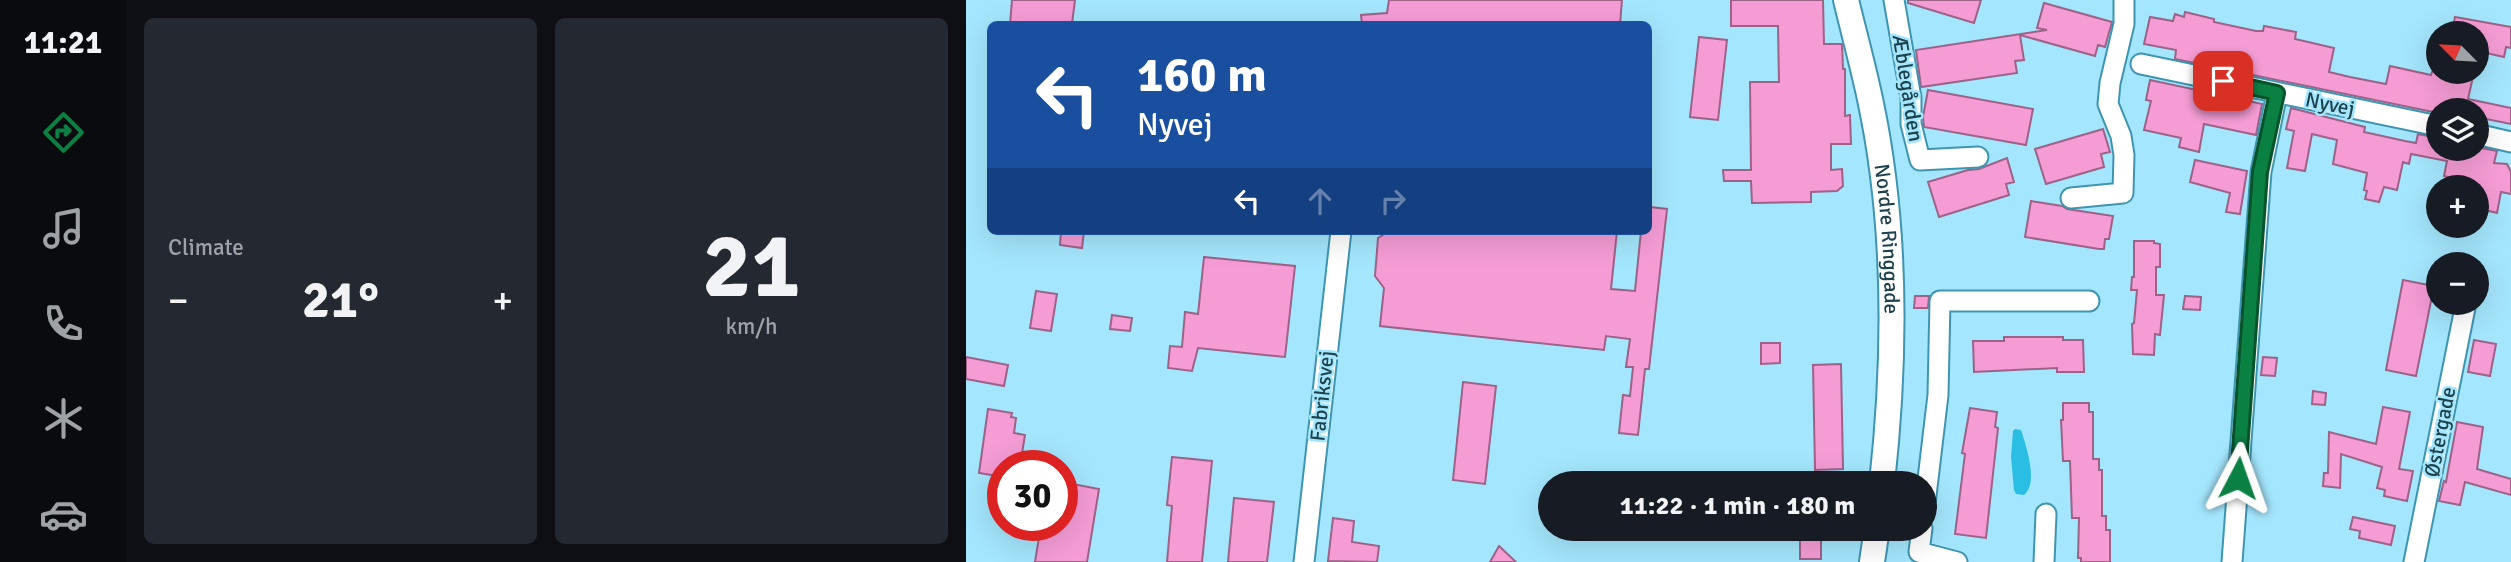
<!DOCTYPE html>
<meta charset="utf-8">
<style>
body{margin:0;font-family:Signika,sans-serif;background:#242831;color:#f1f3f6;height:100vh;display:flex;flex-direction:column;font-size:26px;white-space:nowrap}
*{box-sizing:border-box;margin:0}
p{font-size:23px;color:#9ea1a6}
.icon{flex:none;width:38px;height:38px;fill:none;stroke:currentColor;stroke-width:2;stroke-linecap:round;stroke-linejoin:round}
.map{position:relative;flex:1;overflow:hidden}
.sheet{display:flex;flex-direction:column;gap:18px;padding:18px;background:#0d0f14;width:840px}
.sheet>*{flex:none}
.top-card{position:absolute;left:21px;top:21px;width:665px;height:214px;border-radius:10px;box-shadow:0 7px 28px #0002;background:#1a4fa0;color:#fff;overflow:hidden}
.needle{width:46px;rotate:294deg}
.fabs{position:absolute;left:1460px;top:21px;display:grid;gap:14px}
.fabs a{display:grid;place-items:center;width:63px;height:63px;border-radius:50%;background:#171b24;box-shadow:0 7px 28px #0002;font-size:35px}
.speed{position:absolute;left:21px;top:450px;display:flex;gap:14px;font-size:35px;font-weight:700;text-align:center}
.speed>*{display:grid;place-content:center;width:91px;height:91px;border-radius:50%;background:#171b24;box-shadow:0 7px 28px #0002;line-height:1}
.speed .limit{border:10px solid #d22;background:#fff;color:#111}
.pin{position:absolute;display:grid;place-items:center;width:60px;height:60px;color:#fff;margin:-30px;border-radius:14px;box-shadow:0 4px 10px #0006}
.me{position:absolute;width:77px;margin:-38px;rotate:4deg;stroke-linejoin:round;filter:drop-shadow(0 0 5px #0008)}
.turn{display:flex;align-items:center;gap:24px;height:147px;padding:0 35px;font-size:32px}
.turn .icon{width:91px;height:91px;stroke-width:2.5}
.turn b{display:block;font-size:49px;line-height:60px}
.lanes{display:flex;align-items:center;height:66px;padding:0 35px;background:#0003;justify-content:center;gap:35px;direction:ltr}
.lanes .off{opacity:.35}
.big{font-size:52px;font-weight:700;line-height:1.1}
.sheet .widget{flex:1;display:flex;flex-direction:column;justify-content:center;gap:10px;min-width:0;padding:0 24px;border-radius:10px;background:#242831}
.sheet .dial{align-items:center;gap:0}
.dial b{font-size:91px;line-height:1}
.heat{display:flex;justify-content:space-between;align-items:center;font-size:38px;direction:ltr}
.sheet .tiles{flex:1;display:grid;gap:18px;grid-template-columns:repeat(2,1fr)}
.trip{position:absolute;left:572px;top:471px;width:399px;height:70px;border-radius:35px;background:#171b24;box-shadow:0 7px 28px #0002;font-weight:700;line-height:70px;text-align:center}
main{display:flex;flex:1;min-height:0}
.tab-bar{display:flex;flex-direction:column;width:126px;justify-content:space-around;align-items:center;background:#090b0e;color:#9ea1a6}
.tab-bar .icon{width:49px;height:49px}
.tab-bar .selected{color:#0b8043}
.tab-bar b{font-size:32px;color:#f1f3f6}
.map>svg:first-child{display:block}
.water{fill:#2bbee5}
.building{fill:#f59cd5;stroke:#9d6288;stroke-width:2}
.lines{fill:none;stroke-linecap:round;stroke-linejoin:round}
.minor-casing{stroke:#3e95b0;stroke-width:23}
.tertiary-casing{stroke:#3e95b0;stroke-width:28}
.minor{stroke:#fff;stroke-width:19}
.tertiary{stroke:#fff;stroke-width:24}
.route-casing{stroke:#07532c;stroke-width:18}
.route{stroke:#0b8043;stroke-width:12}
.labels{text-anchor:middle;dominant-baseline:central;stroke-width:5;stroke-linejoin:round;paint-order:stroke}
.street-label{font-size:21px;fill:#1e424d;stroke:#a4e6fd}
</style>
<main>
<nav class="tab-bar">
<b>11:21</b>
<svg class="icon selected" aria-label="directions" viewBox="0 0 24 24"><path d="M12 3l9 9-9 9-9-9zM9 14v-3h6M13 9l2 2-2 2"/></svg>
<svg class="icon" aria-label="music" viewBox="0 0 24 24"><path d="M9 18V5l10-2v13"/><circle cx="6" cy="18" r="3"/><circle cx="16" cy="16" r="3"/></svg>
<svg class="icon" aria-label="phone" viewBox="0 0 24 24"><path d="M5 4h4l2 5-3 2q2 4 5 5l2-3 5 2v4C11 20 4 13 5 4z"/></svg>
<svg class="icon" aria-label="climate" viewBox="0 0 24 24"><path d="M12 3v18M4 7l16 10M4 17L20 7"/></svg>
<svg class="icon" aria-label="car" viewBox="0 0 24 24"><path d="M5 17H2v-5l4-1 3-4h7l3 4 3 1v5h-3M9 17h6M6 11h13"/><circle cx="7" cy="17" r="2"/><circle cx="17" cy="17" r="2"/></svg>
</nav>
<section class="sheet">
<div class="tiles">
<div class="widget"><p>Climate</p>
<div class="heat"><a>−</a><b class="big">21°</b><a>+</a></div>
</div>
<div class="widget dial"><b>21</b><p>km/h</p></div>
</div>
</section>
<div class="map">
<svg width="1545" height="562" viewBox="0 0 1545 562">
<rect width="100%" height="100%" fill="#a4e6fd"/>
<!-- water -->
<path class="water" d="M 1049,429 L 1055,430 C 1060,446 1073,483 1058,495 L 1050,494 L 1048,490 L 1045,457 L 1047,431 Z"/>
<!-- building -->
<path class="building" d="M 46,0 L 109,0 L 106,24 L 44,24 Z
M 423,0 L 656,0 L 654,24 L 396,24 L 395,15 L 421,13 Z
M 765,0 L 857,0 L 858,44 L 876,44 L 877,69 L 879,69 L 879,116 L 884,115 L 885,144 L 865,144 L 865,170 L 876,169 L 877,186 L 871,191 L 845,192 L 845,202 L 786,203 L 785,181 L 758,181 L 757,170 L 785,170 L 784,82 L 813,82 L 812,26 L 765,26 Z
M 942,0 L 1015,0 L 1008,23 L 942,3 Z
M 1078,3 L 1146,22 L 1139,47 L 1132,45 L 1129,56 L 1054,35 L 1058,60 L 1049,61 L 1051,73 L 955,87 L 950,50 L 1081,30 L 1071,28 Z
M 1219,12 L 1248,19 L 1248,22 L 1290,31 L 1297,31 L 1298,26 L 1330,32 L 1329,39 L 1368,48 L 1363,72 L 1384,77 L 1420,84 L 1424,66 L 1465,75 L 1466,72 L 1508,72 L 1502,99 L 1545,108 L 1545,124 L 1510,117 L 1510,110 L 1472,110 L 1472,113 L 1209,59 L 1210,50 L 1178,44 L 1184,17 L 1207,21 L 1209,14 L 1218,17 Z
M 1489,17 L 1545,27 L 1545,48 L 1540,47 L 1538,57 L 1520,53 L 1521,43 L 1510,41 L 1510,33 L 1486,33 Z
M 733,37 L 761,40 L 752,120 L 724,117 Z
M 1184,80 L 1296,104 L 1290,135 L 1238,124 L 1233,152 L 1213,147 L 1215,138 L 1178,130 L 1185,101 L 1180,100 Z
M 962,90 L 1067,109 L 1060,145 L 958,127 L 957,117 Z
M 1325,108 L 1399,127 L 1398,132 L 1439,141 L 1450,143 L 1452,134 L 1472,138 L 1472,149 L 1510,147 L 1531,151 L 1528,163 L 1541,164 L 1545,172 L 1545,194 L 1535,192 L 1531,213 L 1519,210 L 1521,205 L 1510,202 L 1510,187 L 1484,187 L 1486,178 L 1478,176 L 1481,161 L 1445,154 L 1443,164 L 1437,162 L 1431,190 L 1418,187 L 1413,202 L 1399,199 L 1401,191 L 1398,190 L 1401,173 L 1367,164 L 1371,140 L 1346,134 L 1339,171 L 1321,168 L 1328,131 L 1320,129 Z
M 1137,129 L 1144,152 L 1135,154 L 1138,167 L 1080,184 L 1069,149 Z
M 1041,158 L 1048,182 L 1040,184 L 1043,195 L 973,217 L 962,182 L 1002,170 L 1013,169 Z
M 1229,160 L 1281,171 L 1274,214 L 1260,212 L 1264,193 L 1224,182 Z
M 1065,201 L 1096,206 L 1101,209 L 1147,216 L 1143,239 L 1139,239 L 1138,249 L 1133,249 L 1059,237 Z
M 684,207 L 701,209 L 683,369 L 679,369 L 672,435 L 653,433 L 657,395 L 664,396 L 667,367 L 660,367 L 664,339 L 640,336 L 638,350 L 414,326 L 418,288 L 409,276 L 412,238 L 423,231 L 651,231 L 645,289 L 669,291 L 675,231 L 682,231 Z
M 95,231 L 118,231 L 116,248 L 94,245 Z
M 1168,241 L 1188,241 L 1188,243 L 1194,244 L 1194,267 L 1190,267 L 1190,295 L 1198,295 L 1194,335 L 1189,334 L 1188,355 L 1167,354 L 1166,324 L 1168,323 L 1171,290 L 1165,290 L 1166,277 L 1168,277 Z
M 238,257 L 329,266 L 319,357 L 232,348 L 226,371 L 202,368 L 204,346 L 216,347 L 219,312 L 232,314 Z
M 1437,280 L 1468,286 L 1450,376 L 1420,370 Z
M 70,291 L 91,294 L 85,331 L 64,328 Z
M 949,296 L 963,296 L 962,308 L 948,308 Z
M 1219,296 L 1235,297 L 1234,310 L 1217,309 Z
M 146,315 L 166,318 L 164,331 L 144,329 Z
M 1038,337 L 1097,337 L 1097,340 L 1117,340 L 1118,372 L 1091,372 L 1091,368 L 1008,372 L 1007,341 L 1038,341 Z
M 1508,340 L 1530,344 L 1524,376 L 1502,372 Z
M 795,343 L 814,343 L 814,363 L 795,364 Z
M 0,357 L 42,365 L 38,386 L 0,379 Z
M 1297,357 L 1311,358 L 1309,376 L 1295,375 Z
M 875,364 L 877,469 L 849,470 L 847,365 Z
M 497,382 L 530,386 L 519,484 L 487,480 Z
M 1347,391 L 1360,393 L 1359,405 L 1346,404 Z
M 1097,403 L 1123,403 L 1123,412 L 1127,412 L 1127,459 L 1133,459 L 1133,470 L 1136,470 L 1136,516 L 1140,516 L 1140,530 L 1144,530 L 1144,562 L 1115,562 L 1115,558 L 1112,558 L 1113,518 L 1106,518 L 1104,461 L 1097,461 L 1095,420 L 1097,420 Z
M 1417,407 L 1444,412 L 1433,469 L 1447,471 L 1441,501 L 1418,496 L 1419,490 L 1411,488 L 1416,467 L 1375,454 L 1374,488 L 1357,486 L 1358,473 L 1362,473 L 1363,432 L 1410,444 Z
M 1004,408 L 1031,412 L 1029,427 L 1032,428 L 1020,538 L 989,534 L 999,454 L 996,453 Z
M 22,409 L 46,413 L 45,417 L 50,418 L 48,433 L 59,435 L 54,466 L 37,466 L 37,477 L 13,473 Z
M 1491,422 L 1517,427 L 1511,469 L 1545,479 L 1545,495 L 1499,482 L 1494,505 L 1473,501 L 1478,481 L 1480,482 Z
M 206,457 L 246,461 L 236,562 L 201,562 L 206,506 L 201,505 Z
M 96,482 L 133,489 L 121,562 L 69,562 L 75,525 L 96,525 Z
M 268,498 L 308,502 L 301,562 L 262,562 Z
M 1387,517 L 1429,526 L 1425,545 L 1393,538 L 1394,531 L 1384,529 Z
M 367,518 L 388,521 L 386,542 L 413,546 L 411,562 L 362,561 Z
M 834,528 L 855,528 L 855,559 L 834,559 Z
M 533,546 L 550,562 L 524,562 Z"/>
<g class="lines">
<!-- minor casing -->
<g class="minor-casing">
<path id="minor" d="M 928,0 L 945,98 L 945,124 L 954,160 L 1012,157
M 1175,64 L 1472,126
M 1510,134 L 1545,142
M 1105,198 L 1157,193 L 1158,155 L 1155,136 L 1142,104 L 1144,83 L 1158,24 L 1158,0
M 959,504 L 972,395 L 974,301 L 1123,301
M 956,528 L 953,552 L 991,562
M 338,562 L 375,231
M 1078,562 L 1080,514
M 1266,562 L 1295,172 L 1311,93
M 1448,562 L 1500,303"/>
</g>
<!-- tertiary casing -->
<g class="tertiary-casing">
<g id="tertiary">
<path id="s1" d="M 880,0 C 888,33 897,66 904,99 C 931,225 930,356 916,483"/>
<path d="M 906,562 L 911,528"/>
</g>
</g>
<!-- minor -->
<use href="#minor" class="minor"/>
<!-- tertiary -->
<use href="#tertiary" class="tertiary"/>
</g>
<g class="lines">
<!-- route casing -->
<g class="route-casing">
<path id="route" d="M 1257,81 L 1311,93 L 1294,172 L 1272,478"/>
</g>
<!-- route -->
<use href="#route" class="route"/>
</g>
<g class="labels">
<!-- street labels -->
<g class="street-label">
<text transform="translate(942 88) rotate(81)">Æblegården</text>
<text transform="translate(1364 104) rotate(12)">Nyvej</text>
<text stroke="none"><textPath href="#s1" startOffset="243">Nordre Ringgade</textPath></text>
<text transform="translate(356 396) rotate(-84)">Fabriksvej</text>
<text transform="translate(1474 432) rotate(-79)">Østergade</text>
</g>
</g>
</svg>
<div class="fabs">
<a><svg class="needle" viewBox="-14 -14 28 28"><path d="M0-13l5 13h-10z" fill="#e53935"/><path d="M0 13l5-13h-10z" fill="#9ea1a6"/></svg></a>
<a><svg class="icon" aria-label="layers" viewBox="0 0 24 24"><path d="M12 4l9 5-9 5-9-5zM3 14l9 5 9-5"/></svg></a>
<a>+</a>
<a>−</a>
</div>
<div class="speed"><div class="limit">30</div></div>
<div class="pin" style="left:1257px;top:81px;background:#d93025"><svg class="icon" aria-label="arrive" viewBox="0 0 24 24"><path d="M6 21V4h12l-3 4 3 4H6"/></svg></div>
<svg class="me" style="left:1272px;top:478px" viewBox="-20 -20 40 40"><path d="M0-17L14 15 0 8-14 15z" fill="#0b8043" stroke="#fff" stroke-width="4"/></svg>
<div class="trip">11:22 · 1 min · 180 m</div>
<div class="top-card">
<div class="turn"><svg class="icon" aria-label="left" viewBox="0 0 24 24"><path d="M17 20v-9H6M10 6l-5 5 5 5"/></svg><div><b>160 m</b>Nyvej</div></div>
<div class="lanes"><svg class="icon" aria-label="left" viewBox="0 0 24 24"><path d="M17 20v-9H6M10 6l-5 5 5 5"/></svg><svg class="icon off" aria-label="ahead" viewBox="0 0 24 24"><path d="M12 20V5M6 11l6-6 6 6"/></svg><svg class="icon off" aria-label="right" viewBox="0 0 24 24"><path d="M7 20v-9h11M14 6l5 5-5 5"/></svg></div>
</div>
</div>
</main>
